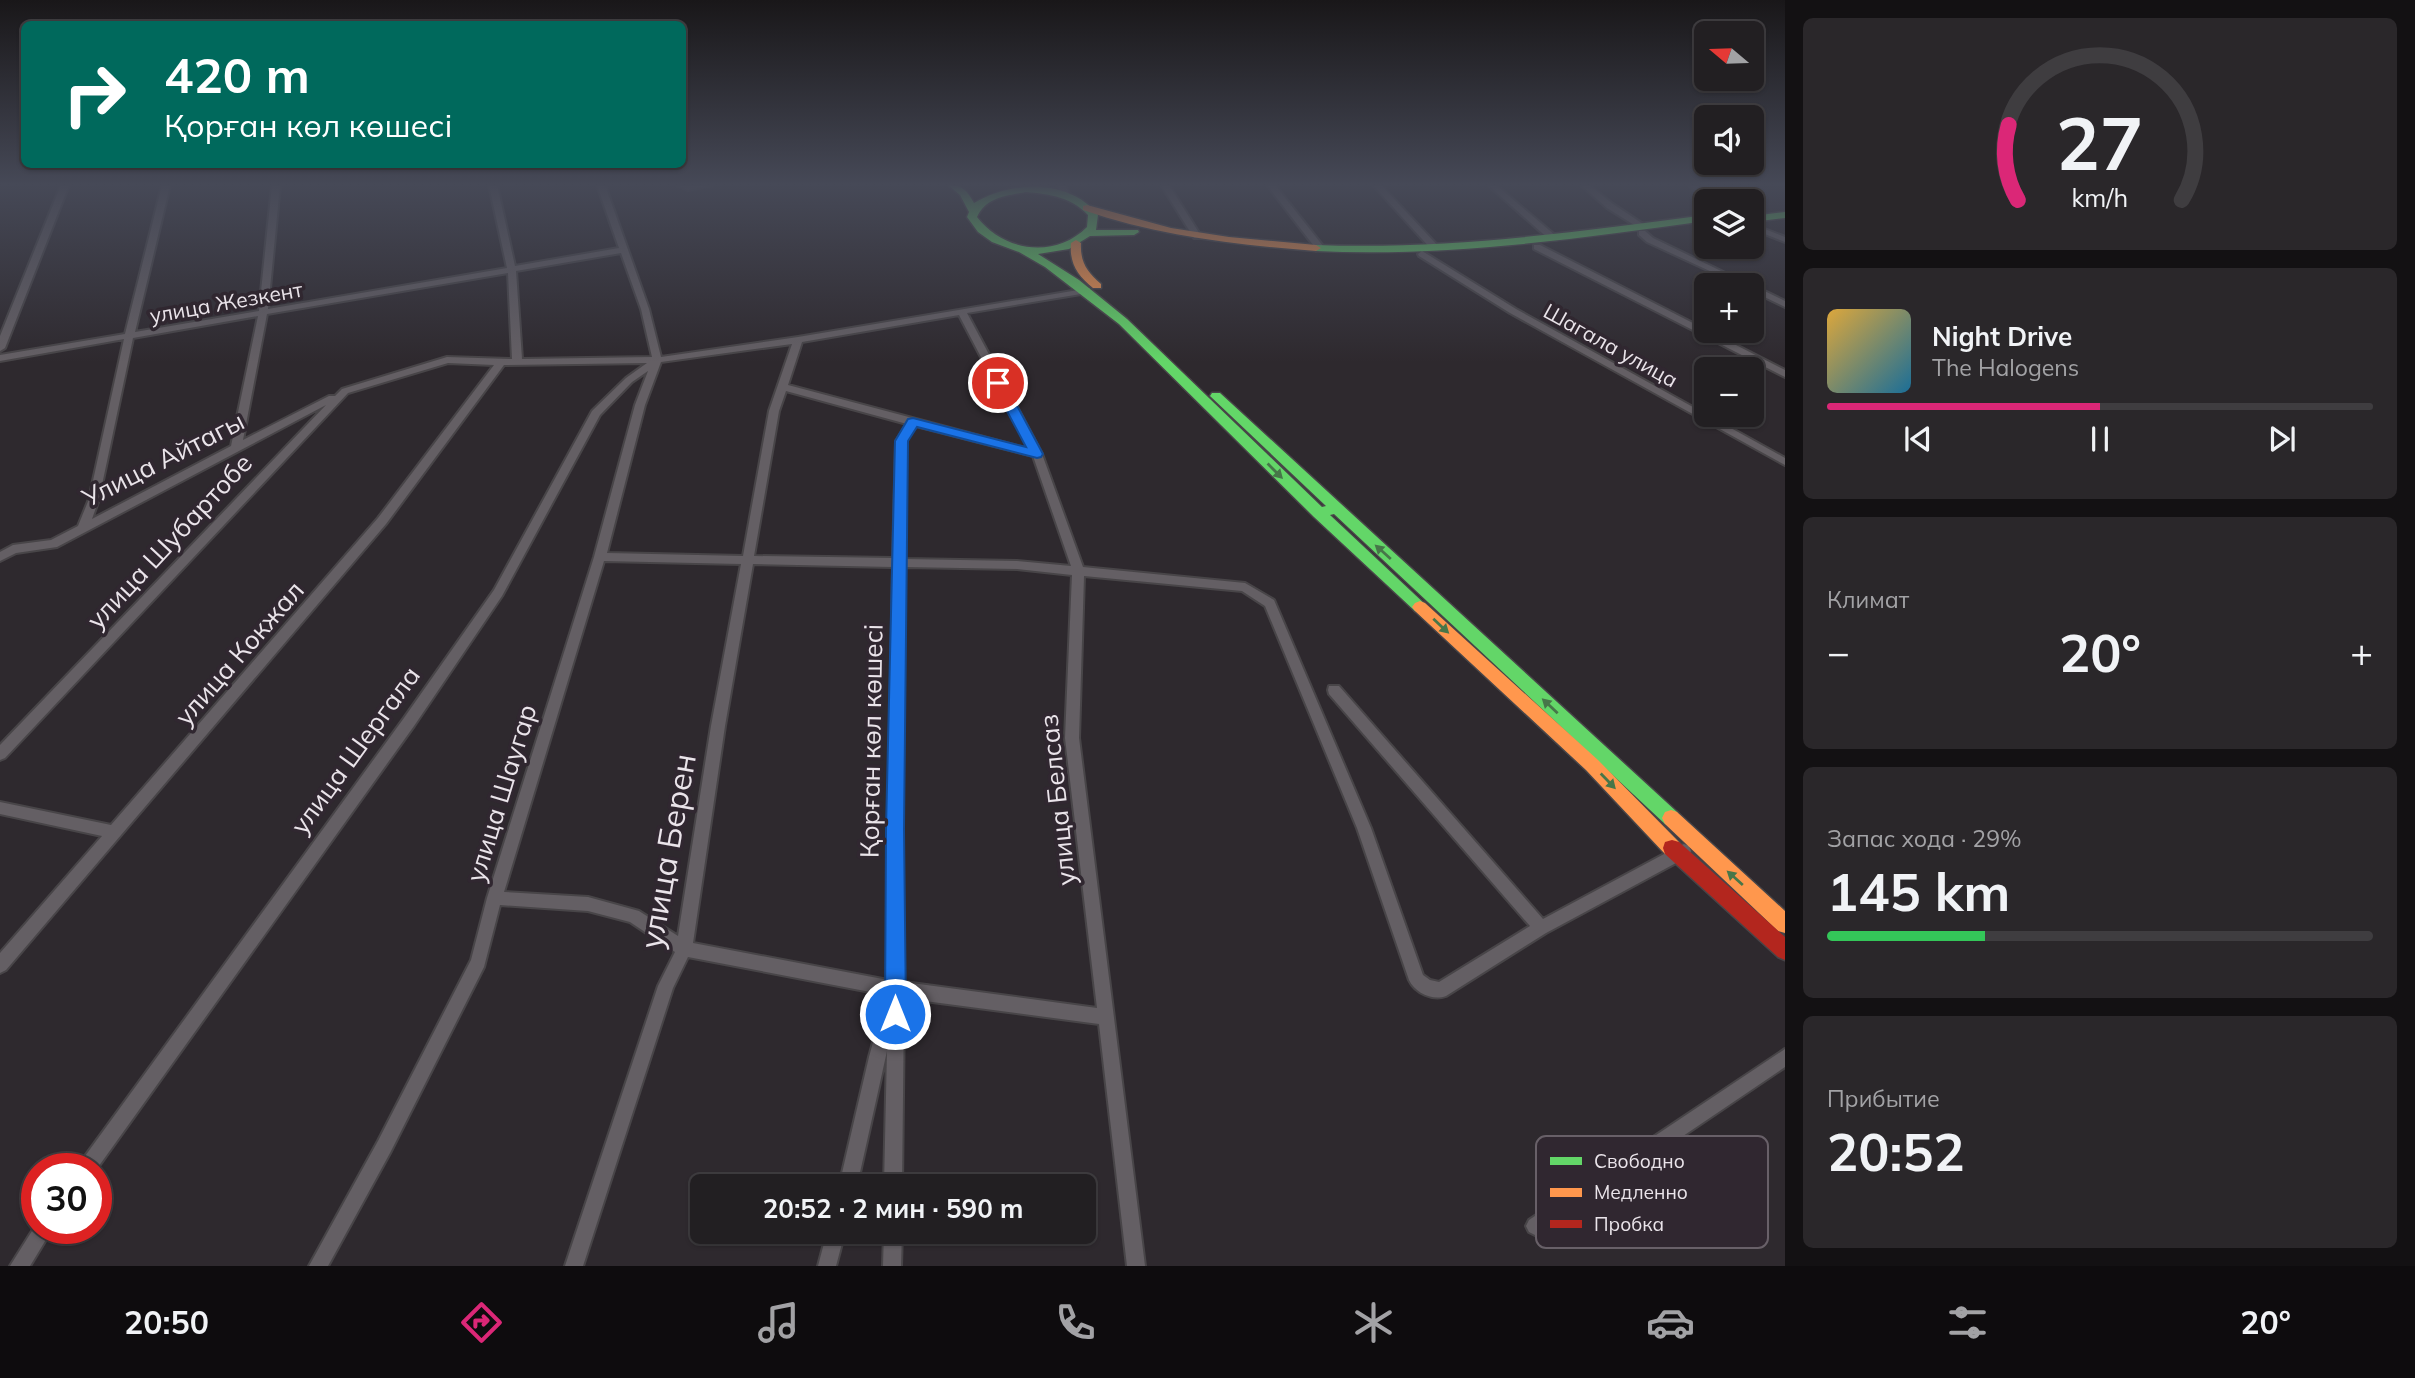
<!DOCTYPE html>
<html lang="ru">
<meta charset="utf-8">
<style>
body{margin:0;font-family:Mulish,sans-serif;background:#2a272a;color:#f1f3f6;height:100vh;display:flex;flex-direction:column;font-size:26px;white-space:nowrap}
*{box-sizing:border-box;margin:0}
p{font-size:23px;color:#a2a2a5}
.icon{flex:none;width:38px;height:38px;fill:none;stroke:currentColor;stroke-width:2;stroke-linecap:round;stroke-linejoin:round}
.map{position:relative;flex:1;overflow:hidden}
.side{display:flex;flex-direction:column;gap:18px;padding:18px;background:#131113;width:630px}
.side>*{flex:none}
.banner{position:absolute;left:21px;top:21px;width:665px;height:147px;border-radius:10px;box-shadow:0 2px 5px #0004,0 0 0 2px #3f3d40;background:#00695c;color:#fff;overflow:hidden}
.needle{width:46px;rotate:289deg}
.controls{position:absolute;left:1694px;top:21px;display:grid;gap:14px}
.controls a{display:grid;place-items:center;width:70px;height:70px;border-radius:10px;background:#221f22;box-shadow:0 2px 5px #0004,0 0 0 2px #3f3d40;font-size:35px}
.speed{position:absolute;left:21px;top:1153px;display:flex;gap:14px;font-size:35px;font-weight:700;text-align:center}
.speed>*{display:grid;place-content:center;width:91px;height:91px;border-radius:50%;background:#221f22;box-shadow:0 2px 5px #0004,0 0 0 2px #3f3d40;line-height:1}
.speed .limit{border:10px solid #d22;background:#fff;color:#111}
.pin{position:absolute;display:grid;place-items:center;width:60px;height:60px;color:#fff;margin:-30px;border:4px solid #fff;border-radius:50%;box-shadow:0 2px 7px #0007}
.me{position:absolute;width:77px;margin:-38px;rotate:0deg;stroke-linejoin:round;filter:drop-shadow(0 0 5px #0008)}
.turn{display:flex;align-items:center;gap:24px;height:147px;padding:0 28px;font-size:32px}
.turn .icon{width:91px;height:91px;stroke-width:2.5}
.turn b{display:block;font-size:49px;line-height:60px}
.big{font-size:52px;font-weight:700;line-height:1.1}
.side .card{flex:1;display:flex;flex-direction:column;justify-content:center;gap:10px;min-width:0;padding:0 24px;border-radius:10px;background:#2a272a}
.side .dial{align-items:center;gap:0}
.dial svg{height:182px;overflow:visible;fill:none;stroke:#3f3d40;stroke-width:7;stroke-linecap:round;text-anchor:middle}
.dial text{fill:#f1f3f6;stroke:none}
.song{display:flex;align-items:center;gap:21px}
.cover{width:84px;height:84px;border-radius:10px;background:linear-gradient(135deg,hsl(40 70% 55%),hsl(200 70% 35%))}
.played{height:7px;border-radius:4px;background:linear-gradient(90deg,#db2777 50%,#3f3d40 50%)}
.keys{display:flex;justify-content:space-around;direction:ltr}
.heat{display:flex;justify-content:space-between;align-items:center;font-size:38px;direction:ltr}
.charge{height:10px;border-radius:5px;background:linear-gradient(90deg,#34c759 29%,#3f3d40 0)}
.trip{position:absolute;left:690px;top:1174px;width:406px;height:70px;border-radius:10px;background:#221f22;box-shadow:0 2px 5px #0004,0 0 0 2px #3f3d40;font-weight:700;line-height:70px;text-align:center}
.tabs{display:flex;height:112px;justify-content:space-around;align-items:center;background:#0e0c0e;color:#a2a2a5}
.tabs .icon{width:49px;height:49px}
.tabs .selected{color:#db2777}
.tabs b{font-size:32px;color:#f1f3f6}
main{display:flex;flex:1;min-height:0}
.map>svg:first-child{display:block}
.lines{fill:none;stroke-linecap:round;stroke-linejoin:round}
.street-casing{stroke:#484548;stroke-width:4}
.fast-casing{stroke:#484548;stroke-width:3}
.slow-casing{stroke:#484548;stroke-width:3}
.jam-casing{stroke:#484548;stroke-width:3}
.street{fill:#645f64;fill-rule:evenodd}
.fast{fill:#63d668;fill-rule:evenodd}
.slow{fill:#ff974d;fill-rule:evenodd}
.jam{fill:#b3261e;fill-rule:evenodd}
.oneway{fill:#477649}
.route{fill:#1a73e8;stroke:#114b97;stroke-width:2}
.labels{text-anchor:middle;dominant-baseline:central;stroke-width:7;stroke-linejoin:round;paint-order:stroke}
.far-street-label{font-size:21px;fill:#eae4ea;stroke:#302730}
.street-label{font-size:26px;fill:#eae4ea;stroke:#302730}
.near-street-label{font-size:32px;fill:#eae4ea;stroke:#302730}
.key{fill:#302730;stroke:#686068;stroke-width:2}
.key-label{font-size:19px;fill:#eae4ea}
</style>
<main>
<div class="map">
<svg width="1785" height="1266" viewBox="0 0 1785 1266">
<rect width="100%" height="100%" fill="#2e292e"/>
<g class="lines">
<!-- street casing -->
<g class="street-casing">
<path id="street" d="M 61,185 L 69,185 L 5,348 L 0,351 L 0,336 Z
M 162,185 L 170,185 L 135,332 L 259,311 L 272,185 L 280,185 L 268,309 L 507,268 L 489,185 L 497,185 L 515,266 L 619,248 L 597,185 L 605,185 L 649,309 L 661,357 L 798,337 L 1090,288 L 1090,292 L 1087,293 L 967,313 L 1042,454 L 1083,567 L 1245,583 L 1274,600 L 1371,828 L 1423,975 L 1430,980 L 1439,982 L 1530,926 L 1329,694 L 1328,690 L 1329,686 L 1339,686 L 1543,919 L 1679,846 L 1684,844 L 1689,846 L 1691,851 L 1689,856 L 1546,933 L 1446,996 C 1433,1001 1415,993 1409,980 L 1357,828 L 1265,606 L 1242,591 L 1084,576 L 1079,738 L 1145,1266 L 1127,1266 L 1099,1024 L 902,998 L 901,1001 L 904,1007 L 902,1186 L 884,1186 L 887,1051 L 857,1186 L 839,1186 L 869,1057 L 886,995 L 688,957 L 673,988 L 583,1266 L 565,1266 L 658,986 L 675,952 L 630,922 L 588,911 L 500,905 L 484,967 L 390,1153 L 328,1266 L 309,1266 L 378,1141 L 471,960 L 487,898 L 594,557 L 635,405 L 648,371 L 632,382 L 600,415 L 502,596 L 414,726 L 96,1170 L 77,1169 L 80,1163 L 404,718 L 494,590 L 592,411 L 626,378 L 647,363 L 504,365 L 386,524 L 6,970 L 0,973 L 0,953 L 102,836 L 0,814 L 0,802 L 111,825 L 378,518 L 494,365 L 448,363 L 348,393 L 5,758 L 0,760 L 0,745 L 326,405 L 57,547 L 16,553 L 0,561 L 0,552 L 13,545 L 51,540 L 78,526 L 89,499 L 124,339 L 0,361 L 0,355 L 125,334 ZM 621,253 L 641,309 L 652,357 L 522,359 L 516,271 ZM 508,273 L 512,359 L 447,357 L 342,389 L 335,396 L 329,396 L 243,440 L 267,314 ZM 959,315 L 1029,449 L 788,385 L 802,342 ZM 258,316 L 231,446 L 92,519 L 99,499 L 133,338 ZM 792,344 L 769,411 L 743,556 L 607,553 L 645,405 L 661,362 ZM 786,391 L 907,424 L 896,441 L 893,558 L 754,556 L 779,411 ZM 916,426 L 1033,456 L 1071,566 L 1017,561 L 905,559 L 906,441 ZM 604,561 L 741,564 L 711,726 L 678,936 L 639,911 L 588,897 L 504,892 ZM 753,564 L 893,567 L 888,829 L 888,980 L 693,943 L 725,726 ZM 905,567 L 1017,569 L 1072,575 L 1065,738 L 1097,1008 L 904,982 L 902,829 Z
M 676,185 L 712,185 L 688,190 Z
M 1057,185 L 1065,185 L 1070,195 L 1069,197 L 1063,197 Z
M 1161,185 L 1169,185 L 1201,236 L 1200,238 L 1194,238 Z
M 1267,185 L 1275,185 L 1323,246 L 1323,250 L 1317,250 Z
M 1373,185 L 1381,185 L 1438,246 L 1438,250 L 1432,250 Z
M 1488,185 L 1496,185 L 1556,236 L 1556,240 L 1550,240 Z
M 1581,185 L 1589,185 L 1613,204 L 1646,226 L 1639,228 L 1607,208 Z
M 1688,185 L 1697,185 L 1719,201 L 1710,201 Z
M 1752,224 L 1785,237 L 1785,242 L 1752,229 Z
M 1639,231 L 1645,231 L 1653,238 L 1750,285 L 1740,285 L 1647,242 L 1639,235 Z
M 1534,245 L 1540,245 L 1785,370 L 1785,377 L 1534,249 Z
M 1422,251 L 1516,309 L 1785,458 L 1785,465 L 1510,313 L 1419,256 L 1418,254 Z
M 1752,285 L 1785,301 L 1785,307 L 1752,291 Z
M 1785,1049 L 1785,1067 L 1541,1232 L 1535,1235 L 1529,1232 L 1526,1226 L 1529,1220 Z
M 37,1223 L 37,1228 L 53,1228 L 30,1266 L 10,1266 Z
M 827,1232 L 845,1232 L 836,1266 L 818,1266 Z
M 884,1232 L 902,1232 L 901,1266 L 883,1266 Z"/>
</g>
<!-- fast casing -->
<g class="fast-casing">
<path id="fast" d="M 948,185 C 962,185 967,190 974,203 C 1011,181 1069,178 1098,215 L 1096,230 L 1138,230 L 1139,232 L 1134,235 L 1090,236 L 1069,249 L 1038,254 L 1079,280 L 1127,319 L 1322,507 L 1326,506 L 1210,396 L 1212,393 L 1220,393 L 1677,812 L 1680,818 L 1677,824 L 1671,826 L 1665,824 L 1334,514 L 1330,515 L 1428,607 L 1420,613 L 1415,611 L 1314,517 L 1119,324 L 1045,267 L 1019,252 L 992,242 L 978,232 L 967,217 L 969,212 L 960,195 ZM 1026,192 C 1049,194 1071,197 1088,215 L 1087,227 C 1055,259 1004,252 977,217 C 986,197 1006,196 1026,192 Z
M 1785,212 L 1785,218 L 1752,222 L 1752,216 Z
M 1706,215 L 1706,221 C 1576,239 1448,257 1316,251 L 1311,248 L 1316,245 C 1448,250 1576,232 1706,215 Z"/>
</g>
<!-- slow casing -->
<g class="slow-casing">
<path id="slow" d="M 1087,205 L 1171,228 L 1229,237 L 1316,245 L 1321,248 L 1316,251 C 1237,245 1159,236 1083,210 L 1083,206 Z
M 1076,240 L 1081,243 C 1080,262 1087,272 1101,284 L 1101,288 L 1093,288 C 1078,276 1069,263 1071,243 Z
M 1420,601 L 1425,603 L 1598,760 L 1679,842 L 1681,848 L 1679,854 L 1672,856 L 1665,854 L 1586,770 L 1415,611 L 1412,607 L 1415,603 Z
M 1671,810 L 1677,812 L 1785,911 L 1785,933 L 1778,931 L 1665,824 L 1662,818 L 1665,812 Z"/>
</g>
<!-- jam casing -->
<g class="jam-casing">
<path id="jam" d="M 1672,840 L 1679,842 L 1785,937 L 1785,960 L 1778,957 L 1665,854 L 1663,848 L 1665,842 Z"/>
</g>
<!-- street -->
<use href="#street" class="street"/>
<!-- fast -->
<use href="#fast" class="fast"/>
<!-- slow -->
<use href="#slow" class="slow"/>
<!-- jam -->
<use href="#jam" class="jam"/>
</g>
<!-- one-way arrows -->
<defs><path id="oneway-solid" d="M-6-.8H1V-3.2L6.5 0L1 3.2V.8H-6Z" transform="scale(1.75)"/></defs>
<g class="oneway">
<use href="#oneway-solid" transform="translate(1275 471) rotate(45)"/>
<use href="#oneway-solid" transform="translate(1383 552) rotate(-138)"/>
<use href="#oneway-solid" transform="translate(1441 626) rotate(43)"/>
<use href="#oneway-solid" transform="translate(1550 706) rotate(-137)"/>
<use href="#oneway-solid" transform="translate(1608 781) rotate(46)"/>
<use href="#oneway-solid" transform="translate(1735 878) rotate(-138)"/>
</g>
<!-- sky -->
<linearGradient id="sky" x2="0" y2="1"><stop stop-color="#191719"/><stop offset="0.51" stop-color="#464957"/><stop offset="1" stop-color="#464957" stop-opacity="0"/></linearGradient>
<rect width="1785" height="362" fill="url(#sky)"/>
<!-- route -->
<path class="route" d="M 998,379 L 1005,383 L 1043,454 L 1041,457 L 1037,458 L 917,427 L 908,441 L 904,829 L 906,1014 L 903,1021 L 895,1024 L 888,1021 L 885,1014 L 886,829 L 895,441 L 908,419 L 913,418 L 1026,447 L 992,383 Z"/>
<g class="labels">
<!-- far-street labels -->
<g class="far-street-label">
<text transform="translate(226 302) rotate(-10)">улица Жезкент</text>
<text transform="translate(1611 345) rotate(29)">Шагала улица</text>
</g>
<!-- street labels -->
<g class="street-label">
<text transform="translate(163 459) rotate(-27)">Улица Айтагы</text>
<text transform="translate(169 541) rotate(-47)">улица Шубартобе</text>
<text transform="translate(239 653) rotate(-49)">улица Кокжал</text>
<text transform="translate(871 741) rotate(-89)">Қорған көл көшесі</text>
<text transform="translate(355 750) rotate(-54)">улица Шергала</text>
<text transform="translate(501 793) rotate(-73)">улица Шаугар</text>
<text transform="translate(1057 800) rotate(-96)">улица Белсаз</text>
</g>
<!-- near-street labels -->
<g class="near-street-label">
<text transform="translate(667 851) rotate(-80)">улица Берен</text>
</g>
</g>
<!-- legend -->
<rect x="1536" y="1136" width="232" height="112" rx="10" class="key"/>
<rect x="1550" y="1157" width="32" height="8" fill="#63d668"/>
<rect x="1550" y="1188" width="32" height="9" fill="#ff974d"/>
<rect x="1550" y="1220" width="32" height="8" fill="#b3261e"/>
<g class="key-label">
<text x="1594" y="1168">Свободно</text>
<text x="1594" y="1199">Медленно</text>
<text x="1594" y="1231">Пробка</text>
</g>
</svg>
<div class="controls">
<a><svg class="needle" viewBox="-14 -14 28 28"><path d="M0-13l5 13h-10z" fill="#e53935"/><path d="M0 13l5-13h-10z" fill="#a2a2a5"/></svg></a>
<a><svg class="icon" aria-label="sound" viewBox="0 0 24 24"><path d="M4 9h4l5-4v14l-5-4H4zM17 9q2 3 0 6"/></svg></a>
<a><svg class="icon" aria-label="layers" viewBox="0 0 24 24"><path d="M12 4l9 5-9 5-9-5zM3 14l9 5 9-5"/></svg></a>
<a>+</a>
<a>−</a>
</div>
<div class="speed"><div class="limit">30</div></div>
<div class="pin" style="left:998px;top:383px;background:#d93025"><svg class="icon" aria-label="arrive" viewBox="0 0 24 24"><path d="M6 21V4h12l-3 4 3 4H6"/></svg></div>
<svg class="me" style="left:895px;top:1014px" viewBox="-20 -20 40 40"><circle r="17" fill="#1a73e8" stroke="#fff" stroke-width="3"/><path d="M0-11L8 9 0 5-8 9z" fill="#fff"/></svg>
<div class="trip">20:52 · 2 мин · 590 m</div>
<div class="banner">
<div class="turn"><svg class="icon" aria-label="right" viewBox="0 0 24 24"><path d="M7 20v-9h11M14 6l5 5-5 5"/></svg><div><b>420 m</b>Қорған көл көшесі</div></div>
</div>
</div>
<section class="side">
<div class="card dial"><svg viewBox="0 0 100 80">
<path d="M14 69A42 42 0 1 1 86 69"/>
<path d="M14 69A42 42 0 0 1 10 36" stroke="#db2777"/>
<text x="50" y="56" font-size="32" font-weight="700">27</text>
<text x="50" y="72" font-size="11">km/h</text>
</svg></div>
<div class="card">
<div class="song"><i class="cover"></i><div><b>Night Drive</b><p>The Halogens</p></div></div>
<div class="played"></div>
<div class="keys"><svg class="icon" aria-label="previous" viewBox="0 0 24 24"><path d="M18 5L8 12l10 7zM5 5v14"/></svg><svg class="icon" aria-label="pause" viewBox="0 0 24 24"><path d="M8 5v14M16 5v14"/></svg><svg class="icon" aria-label="next" viewBox="0 0 24 24"><path d="M6 5l10 7-10 7zM19 5v14"/></svg></div>
</div>
<div class="card"><p>Климат</p>
<div class="heat"><a>−</a><b class="big">20°</b><a>+</a></div>
</div>
<div class="card"><p>Запас хода · 29%</p><b class="big">145 km</b><div class="charge"></div></div>
<div class="card"><p>Прибытие</p><b class="big">20:52</b></div>
</section>
</main>
<nav class="tabs">
<b>20:50</b>
<svg class="icon selected" aria-label="directions" viewBox="0 0 24 24"><path d="M12 3l9 9-9 9-9-9zM9 14v-3h6M13 9l2 2-2 2"/></svg>
<svg class="icon" aria-label="music" viewBox="0 0 24 24"><path d="M9 18V5l10-2v13"/><circle cx="6" cy="18" r="3"/><circle cx="16" cy="16" r="3"/></svg>
<svg class="icon" aria-label="phone" viewBox="0 0 24 24"><path d="M5 4h4l2 5-3 2q2 4 5 5l2-3 5 2v4C11 20 4 13 5 4z"/></svg>
<svg class="icon" aria-label="climate" viewBox="0 0 24 24"><path d="M12 3v18M4 7l16 10M4 17L20 7"/></svg>
<svg class="icon" aria-label="car" viewBox="0 0 24 24"><path d="M5 17H2v-5l4-1 3-4h7l3 4 3 1v5h-3M9 17h6M6 11h13"/><circle cx="7" cy="17" r="2"/><circle cx="17" cy="17" r="2"/></svg>
<svg class="icon" aria-label="filters" viewBox="0 0 24 24"><path d="M4 7h16M4 17h16"/><circle cx="9" cy="7" r="2"/><circle cx="15" cy="17" r="2"/></svg>
<b>20°</b>
</nav>
